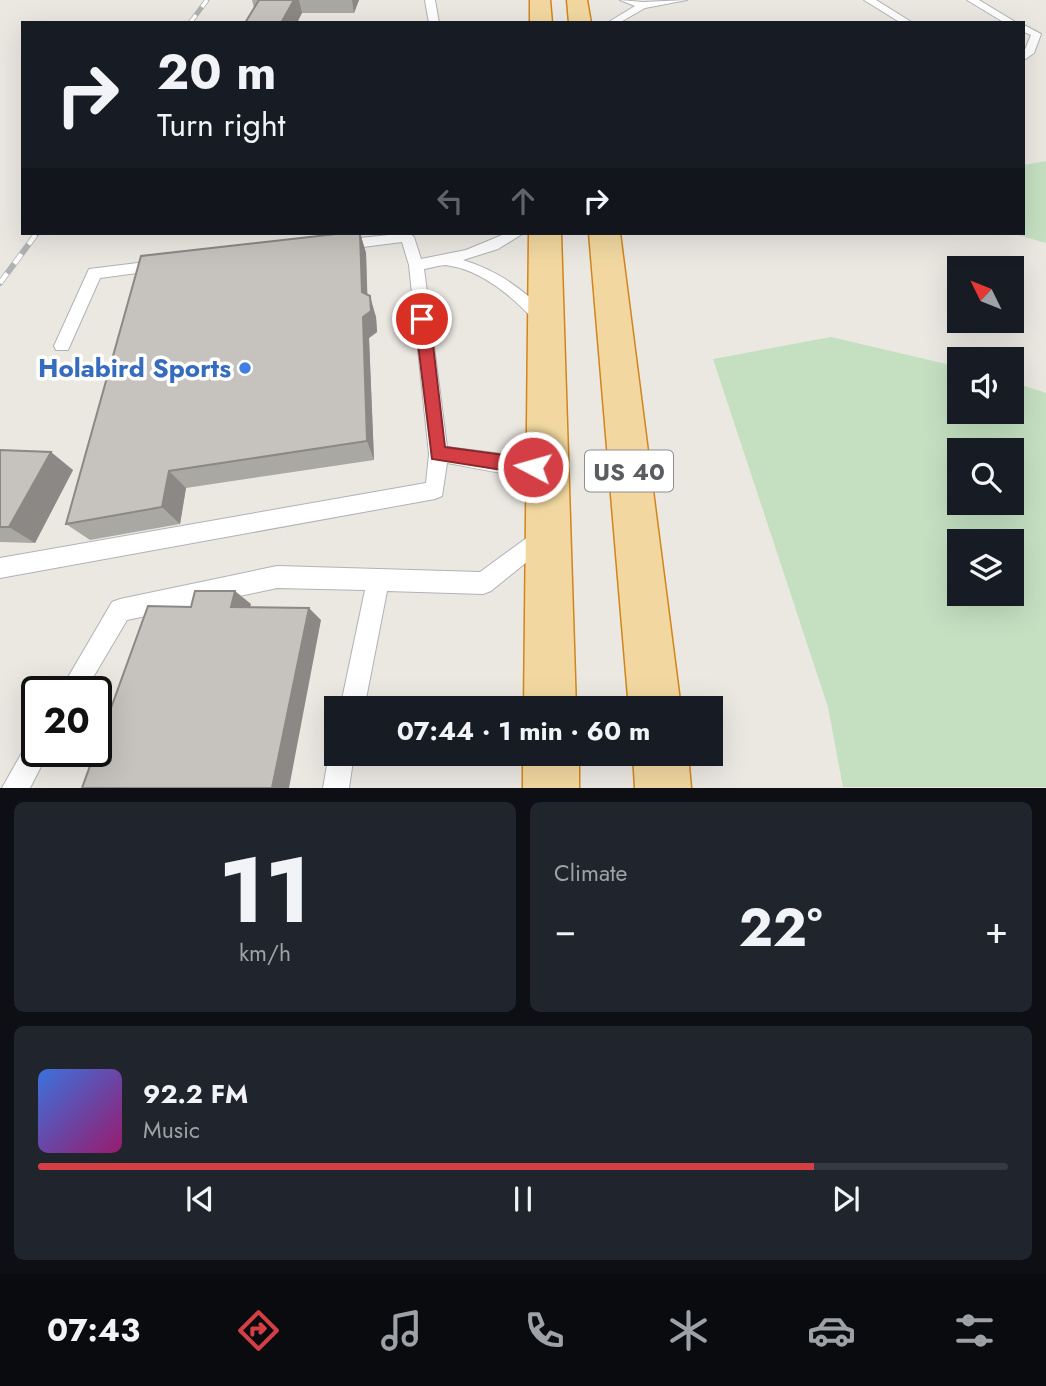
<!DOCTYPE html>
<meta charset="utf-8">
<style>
body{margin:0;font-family:Jost,sans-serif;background:#20242c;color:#f1f3f6;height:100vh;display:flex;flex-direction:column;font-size:26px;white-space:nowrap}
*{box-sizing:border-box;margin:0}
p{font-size:23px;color:#9ea1a6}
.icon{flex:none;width:38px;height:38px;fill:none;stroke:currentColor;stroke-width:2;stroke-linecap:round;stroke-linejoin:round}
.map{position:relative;height:788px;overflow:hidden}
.sheet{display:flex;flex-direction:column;gap:14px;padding:14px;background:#0d0f14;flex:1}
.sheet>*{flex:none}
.hud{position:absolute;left:21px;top:21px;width:1004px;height:214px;border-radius:0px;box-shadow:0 7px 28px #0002;background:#171b24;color:#f1f3f6;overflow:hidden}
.needle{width:46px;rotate:313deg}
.controls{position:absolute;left:947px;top:256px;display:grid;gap:14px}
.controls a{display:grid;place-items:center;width:77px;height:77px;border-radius:0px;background:#171b24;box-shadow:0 7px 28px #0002;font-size:35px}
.speed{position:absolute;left:21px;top:676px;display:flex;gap:14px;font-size:35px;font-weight:700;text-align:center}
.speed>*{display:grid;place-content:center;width:91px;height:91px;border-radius:50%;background:#171b24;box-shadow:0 7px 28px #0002;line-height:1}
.speed .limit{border:4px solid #111;border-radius:10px;background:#fff;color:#111}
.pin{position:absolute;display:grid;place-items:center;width:60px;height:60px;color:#fff;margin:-30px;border:4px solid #fff;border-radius:50%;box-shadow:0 2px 7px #0007}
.me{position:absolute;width:77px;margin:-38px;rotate:276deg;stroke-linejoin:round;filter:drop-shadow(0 0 5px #0008)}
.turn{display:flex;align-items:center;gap:24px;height:147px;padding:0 21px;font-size:32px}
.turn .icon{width:91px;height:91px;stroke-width:2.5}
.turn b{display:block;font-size:49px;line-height:60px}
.lanes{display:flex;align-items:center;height:66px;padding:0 21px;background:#0003;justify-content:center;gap:35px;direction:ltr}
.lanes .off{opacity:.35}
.big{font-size:52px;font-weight:700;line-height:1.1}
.sheet .widget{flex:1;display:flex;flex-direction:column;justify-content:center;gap:10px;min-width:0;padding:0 24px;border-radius:10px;background:#20242c}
.sheet .dial{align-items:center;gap:0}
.dial b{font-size:91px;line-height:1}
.song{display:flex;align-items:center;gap:21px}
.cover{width:84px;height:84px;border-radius:10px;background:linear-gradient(135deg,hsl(220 70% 55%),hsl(320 70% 35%))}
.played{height:7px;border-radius:4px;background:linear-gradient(90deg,#d33f44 80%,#363941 80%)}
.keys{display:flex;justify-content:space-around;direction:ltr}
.heat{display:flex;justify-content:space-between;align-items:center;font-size:38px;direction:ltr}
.sheet .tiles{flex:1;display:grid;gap:14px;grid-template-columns:1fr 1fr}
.widget:last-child{grid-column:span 2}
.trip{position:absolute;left:324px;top:696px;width:399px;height:70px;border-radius:0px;background:#171b24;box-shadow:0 7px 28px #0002;font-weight:700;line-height:70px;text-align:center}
.tabs{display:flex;height:112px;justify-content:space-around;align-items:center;background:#090b0e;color:#9ea1a6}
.tabs .icon{width:49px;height:49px}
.tabs .active{color:#d33f44}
.tabs b{font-size:32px;color:#f1f3f6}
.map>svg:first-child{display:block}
.green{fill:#c4e0c1;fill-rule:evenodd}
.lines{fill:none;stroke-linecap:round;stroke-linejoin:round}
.service-casing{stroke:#afb3b6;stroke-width:2}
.trunk-casing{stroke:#d2851b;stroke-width:3}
.service{fill:#fff;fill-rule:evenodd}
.trunk{fill:#f2d8a0;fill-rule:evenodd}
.rail-far1-casing{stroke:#b0b1b1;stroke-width:5}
.rail-casing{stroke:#b0b1b1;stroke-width:6}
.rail-far1{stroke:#fff;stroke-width:3.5;stroke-dasharray:10;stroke-linecap:butt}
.rail{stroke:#fff;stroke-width:4.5;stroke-dasharray:12;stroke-linecap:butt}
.wall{fill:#aaa8a3}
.shaded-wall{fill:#8b8885}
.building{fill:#c6c3be;stroke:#8b8885;stroke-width:2}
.route{fill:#d33f44;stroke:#89292c;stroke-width:2}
.shop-dot{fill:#3f7fe0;stroke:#fff;stroke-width:2.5}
.labels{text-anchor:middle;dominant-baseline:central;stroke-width:7;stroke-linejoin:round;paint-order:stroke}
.shield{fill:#fff;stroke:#8c8e90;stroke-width:2}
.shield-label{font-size:24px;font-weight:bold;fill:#5a5e61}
.shop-label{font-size:26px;font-weight:bold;fill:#366cbe;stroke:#fff;text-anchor:end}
</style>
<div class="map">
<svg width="1046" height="788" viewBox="0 0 1046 788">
<rect width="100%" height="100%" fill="#ebe8e2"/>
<!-- green -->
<path class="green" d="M 1046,161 L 1046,243 L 1011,233 L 1024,233 L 1024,165 Z
M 831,337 L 959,367 L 959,411 L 1012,411 L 1012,382 L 1046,393 L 1046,787 L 843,787 L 828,707 L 713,359 ZM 959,450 L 1012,450 L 1012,502 L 959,502 ZM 959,541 L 1012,541 L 1012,593 L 959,593 Z"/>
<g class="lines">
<!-- service casing -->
<g class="service-casing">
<path id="service" d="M 425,0 L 435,0 L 439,23 L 429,23 Z
M 620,0 L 643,2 L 687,0 L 645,8 L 619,23 L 607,23 L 635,6 Z
M 864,0 L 876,0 L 913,23 L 901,23 Z
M 967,0 L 979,0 L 1017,23 L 1005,23 Z
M 1024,25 L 1041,34 L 1034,53 L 1024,60 L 1024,52 L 1031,35 L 1024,32 Z
M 409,233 L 414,237 L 421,259 L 466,250 L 507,233 L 524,233 L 498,249 L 463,260 C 499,271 524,290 550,316 L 552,320 L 550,324 L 538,324 C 514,298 483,270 446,265 C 439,265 431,268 424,269 L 447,447 L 548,460 L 555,462 L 558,468 L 555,474 C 533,482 472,467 447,463 L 442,496 L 435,499 L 0,578 L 0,558 L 426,483 L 429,454 L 409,265 L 402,242 L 339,250 L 332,245 L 339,240 Z
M 162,260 L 169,265 L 167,269 L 100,278 L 68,350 L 56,350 L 54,346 L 89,269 Z
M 543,526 L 550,529 L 553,536 L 550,543 L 491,591 L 483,594 L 387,591 L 364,709 L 340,709 L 365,590 L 277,588 L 127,620 L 85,691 L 60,691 L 112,602 L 120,599 L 277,566 L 480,572 Z
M 37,739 L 37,751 L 49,751 L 30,788 L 2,788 L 28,742 Z
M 336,744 L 336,754 L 354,754 L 349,788 L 323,788 L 329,754 Z"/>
</g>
<!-- trunk casing -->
<g class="trunk-casing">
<path id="trunk" d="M 530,0 L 550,0 L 552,23 L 530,23 Z
M 567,0 L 587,0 L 591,23 L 569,23 Z
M 529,233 L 561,233 L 576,709 L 524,709 Z
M 589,233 L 620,233 L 681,709 L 629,709 Z
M 523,754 L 579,754 L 579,788 L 523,788 Z
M 633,754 L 688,754 L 691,788 L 635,788 Z"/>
</g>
<!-- service -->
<use href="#service" class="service"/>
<!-- trunk -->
<use href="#trunk" class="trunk"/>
<!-- rail-far1 casing -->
<g class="rail-far1-casing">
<path id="rail-far1" d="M 190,23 L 207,0"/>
</g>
<!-- rail casing -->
<g class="rail-casing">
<path id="rail" d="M 0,283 L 37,233"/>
</g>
<!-- rail-far1 -->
<use href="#rail-far1" class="rail-far1"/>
<!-- rail -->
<use href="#rail" class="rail"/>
</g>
<!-- wall -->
<path class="wall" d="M 252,0 L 359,0 L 354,13 L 302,13 L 254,8 Z
M 360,233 L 366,253 L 367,295 L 376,317 L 377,332 L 369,338 L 374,460 L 186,488 L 180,524 L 90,540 L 66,524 Z
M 0,450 L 73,470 L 35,543 L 0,542 Z"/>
<!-- shaded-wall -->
<path class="shaded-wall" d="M 294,0 L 299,0 L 302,13 L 297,23 L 281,23 Z
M 352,0 L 359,0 L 354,13 Z
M 360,233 L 366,253 L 368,313 L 370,296 L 376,317 L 377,332 L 369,338 L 374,460 L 367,441 Z
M 51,452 L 73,470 L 35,543 L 9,527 Z
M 169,471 L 186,488 L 180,524 L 162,507 Z
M 235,591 L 251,604 L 247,620 L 231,607 Z
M 309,608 L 321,620 L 289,788 L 272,788 Z"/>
<!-- building -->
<path class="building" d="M 259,0 L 294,0 L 281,23 L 245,23 Z
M 345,233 L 360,233 L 362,292 L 370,296 L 371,311 L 363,317 L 367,441 L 169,471 L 162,507 L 66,524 L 141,256 Z
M 0,450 L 51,452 L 9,527 L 0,527 Z
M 195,591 L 235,591 L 231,607 L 309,608 L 272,788 L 82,788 L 148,606 L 191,607 Z"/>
<!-- route -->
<path class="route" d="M 422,314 L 430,319 L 445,447 L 533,459 L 539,462 L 542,467 L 539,472 L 533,475 L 432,459 L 415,319 Z"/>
<!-- markers -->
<circle class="shop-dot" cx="245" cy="368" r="7"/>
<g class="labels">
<!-- shield labels -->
<rect class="shield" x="585" y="450.5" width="88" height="41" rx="5"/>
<g class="shield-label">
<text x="629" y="471">US 40</text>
</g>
<!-- shop labels -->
<g class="shop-label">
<text x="231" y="368">Holabird Sports</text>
</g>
</g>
</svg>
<div class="controls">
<a><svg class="needle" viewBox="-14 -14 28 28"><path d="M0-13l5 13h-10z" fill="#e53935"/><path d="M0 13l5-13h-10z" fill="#9ea1a6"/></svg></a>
<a><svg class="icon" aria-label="sound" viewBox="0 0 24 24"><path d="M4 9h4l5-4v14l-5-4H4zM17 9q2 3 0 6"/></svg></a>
<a><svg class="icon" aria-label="search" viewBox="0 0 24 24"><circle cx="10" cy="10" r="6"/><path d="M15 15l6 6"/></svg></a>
<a><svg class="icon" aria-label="layers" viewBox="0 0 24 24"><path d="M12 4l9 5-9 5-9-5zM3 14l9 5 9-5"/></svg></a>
</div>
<div class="speed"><div class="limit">20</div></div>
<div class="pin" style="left:422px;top:319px;background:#d93025"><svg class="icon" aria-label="arrive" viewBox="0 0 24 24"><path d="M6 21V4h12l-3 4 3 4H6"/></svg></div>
<svg class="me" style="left:533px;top:467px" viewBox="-20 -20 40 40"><circle r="17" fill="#d33f44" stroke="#fff" stroke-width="3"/><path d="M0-11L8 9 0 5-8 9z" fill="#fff"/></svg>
<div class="trip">07:44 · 1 min · 60 m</div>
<div class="hud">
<div class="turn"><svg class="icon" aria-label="right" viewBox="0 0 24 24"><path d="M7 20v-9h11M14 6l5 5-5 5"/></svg><div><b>20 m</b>Turn right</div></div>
<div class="lanes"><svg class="icon off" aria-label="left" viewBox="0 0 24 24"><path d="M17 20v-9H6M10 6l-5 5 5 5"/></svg><svg class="icon off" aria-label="ahead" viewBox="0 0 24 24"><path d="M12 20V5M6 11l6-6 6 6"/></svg><svg class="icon" aria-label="right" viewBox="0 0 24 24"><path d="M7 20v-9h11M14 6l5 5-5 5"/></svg></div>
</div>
</div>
<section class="sheet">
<div class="tiles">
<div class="widget dial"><b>11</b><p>km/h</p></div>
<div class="widget"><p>Climate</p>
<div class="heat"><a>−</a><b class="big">22°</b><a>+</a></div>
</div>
<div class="widget">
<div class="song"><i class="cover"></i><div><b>92.2 FM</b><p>Music</p></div></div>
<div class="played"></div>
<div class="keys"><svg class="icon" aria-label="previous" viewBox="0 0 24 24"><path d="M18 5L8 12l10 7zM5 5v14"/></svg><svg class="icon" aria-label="pause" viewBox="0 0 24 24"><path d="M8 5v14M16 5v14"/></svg><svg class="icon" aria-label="next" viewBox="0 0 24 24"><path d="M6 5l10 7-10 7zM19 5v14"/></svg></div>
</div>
</div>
</section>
<nav class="tabs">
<b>07:43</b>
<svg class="icon active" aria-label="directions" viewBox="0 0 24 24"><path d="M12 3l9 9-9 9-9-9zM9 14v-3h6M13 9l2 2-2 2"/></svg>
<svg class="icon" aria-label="music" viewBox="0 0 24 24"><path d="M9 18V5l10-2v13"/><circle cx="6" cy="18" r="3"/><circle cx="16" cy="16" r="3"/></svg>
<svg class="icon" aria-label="phone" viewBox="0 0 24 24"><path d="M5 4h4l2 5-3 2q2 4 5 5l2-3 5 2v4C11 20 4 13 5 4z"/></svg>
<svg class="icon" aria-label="climate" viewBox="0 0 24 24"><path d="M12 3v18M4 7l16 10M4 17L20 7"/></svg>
<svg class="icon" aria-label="car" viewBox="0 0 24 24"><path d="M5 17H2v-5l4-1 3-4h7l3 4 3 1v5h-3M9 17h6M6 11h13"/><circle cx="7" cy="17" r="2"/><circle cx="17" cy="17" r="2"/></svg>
<svg class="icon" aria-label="filters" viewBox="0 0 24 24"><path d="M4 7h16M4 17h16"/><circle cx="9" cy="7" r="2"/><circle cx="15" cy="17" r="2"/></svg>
</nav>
